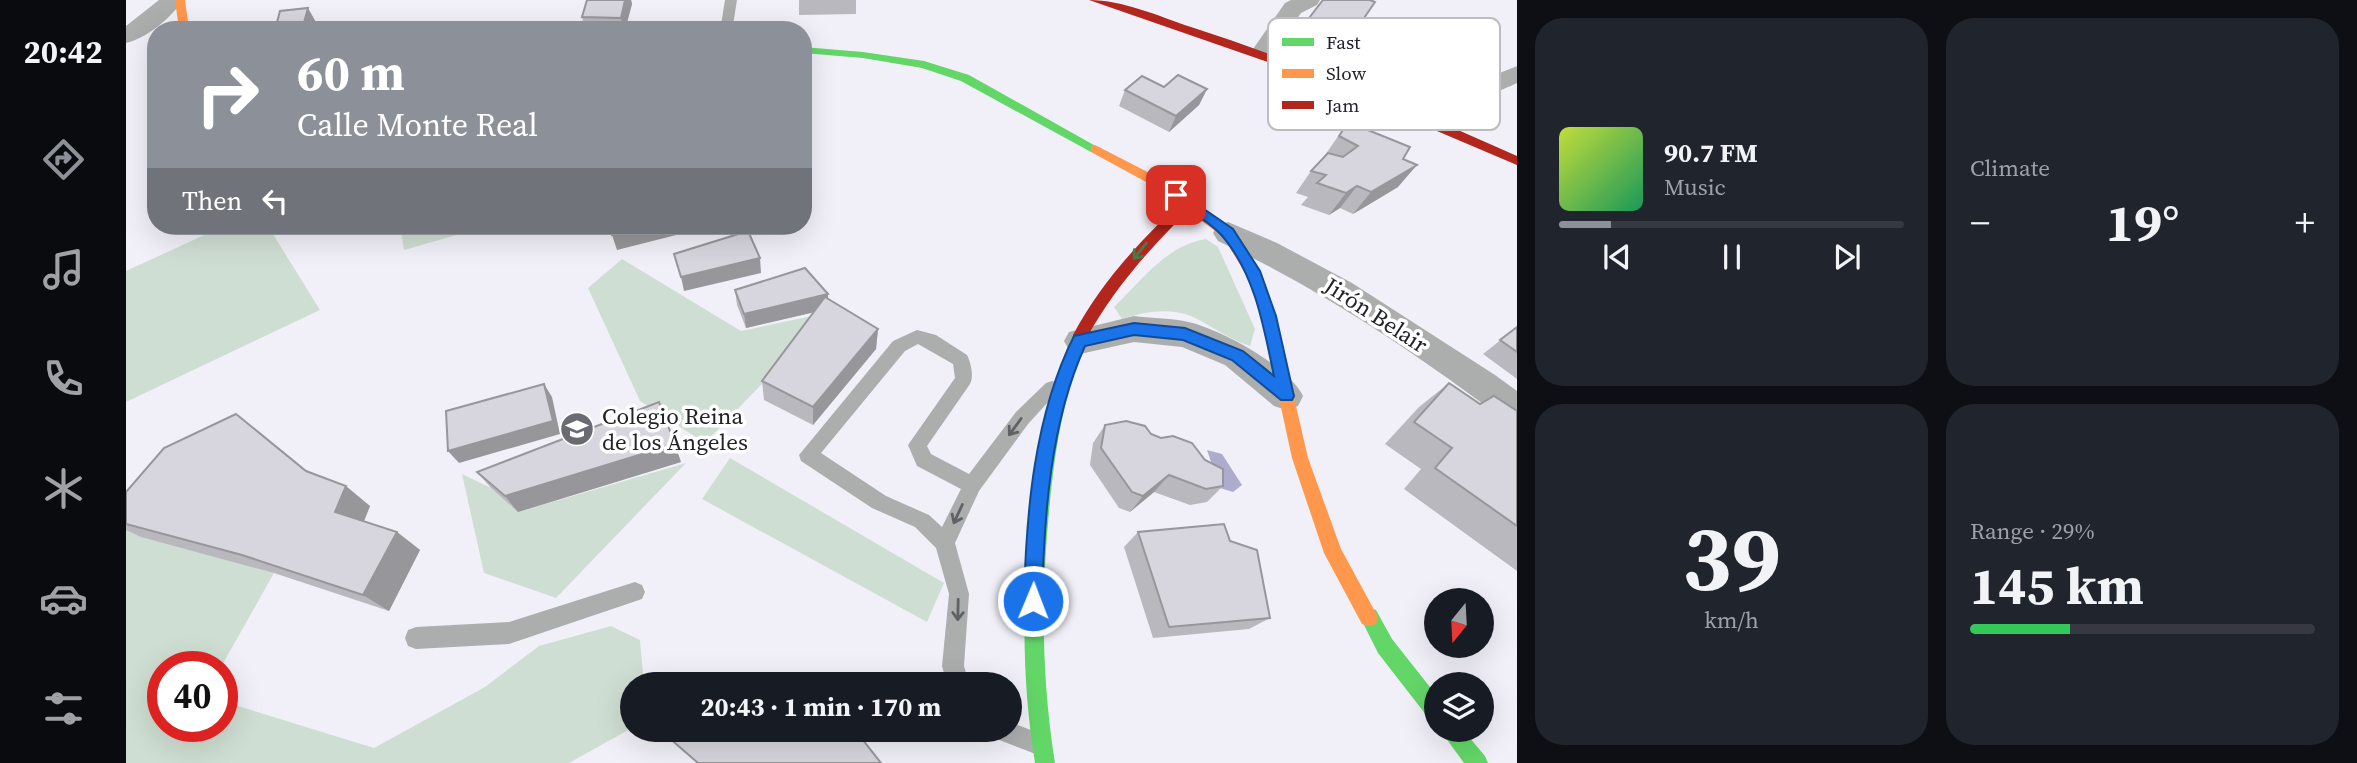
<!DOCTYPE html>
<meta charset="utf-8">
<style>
body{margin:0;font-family:"Source Serif 4",serif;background:#20242c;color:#f1f3f6;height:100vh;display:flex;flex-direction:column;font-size:26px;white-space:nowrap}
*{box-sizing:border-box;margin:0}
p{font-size:23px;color:#9ea1a6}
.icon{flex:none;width:38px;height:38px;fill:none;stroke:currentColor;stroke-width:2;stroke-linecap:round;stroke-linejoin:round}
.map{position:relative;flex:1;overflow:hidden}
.drawer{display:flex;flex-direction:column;gap:18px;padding:18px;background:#0d0f14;width:840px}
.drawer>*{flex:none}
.banner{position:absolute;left:21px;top:21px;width:665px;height:214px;border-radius:28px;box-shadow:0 7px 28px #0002;background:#8c9099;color:#fff;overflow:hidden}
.needle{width:46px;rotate:198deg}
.buttons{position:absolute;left:1298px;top:588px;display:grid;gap:14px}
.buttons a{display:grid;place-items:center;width:70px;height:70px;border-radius:50%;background:#171b24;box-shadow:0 7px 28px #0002;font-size:35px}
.speed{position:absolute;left:21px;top:651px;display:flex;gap:14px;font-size:35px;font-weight:700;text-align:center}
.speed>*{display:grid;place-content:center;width:91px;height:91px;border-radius:50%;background:#171b24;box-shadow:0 7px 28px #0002;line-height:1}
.speed .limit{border:10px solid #d22;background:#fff;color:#111}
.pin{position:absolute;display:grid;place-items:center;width:60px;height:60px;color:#fff;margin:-30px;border-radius:14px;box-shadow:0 4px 10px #0006}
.me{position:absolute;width:77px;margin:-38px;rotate:1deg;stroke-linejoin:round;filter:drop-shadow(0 0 5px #0008)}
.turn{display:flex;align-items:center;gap:24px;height:147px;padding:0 35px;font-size:32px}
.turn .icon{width:91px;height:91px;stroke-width:2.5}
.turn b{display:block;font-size:49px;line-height:60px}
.then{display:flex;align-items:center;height:66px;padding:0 35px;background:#0003;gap:14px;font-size:26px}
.big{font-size:52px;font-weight:700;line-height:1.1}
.drawer .widget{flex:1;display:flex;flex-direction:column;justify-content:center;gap:10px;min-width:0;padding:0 24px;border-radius:28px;background:#20242c}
.drawer .dial{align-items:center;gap:0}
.dial b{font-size:91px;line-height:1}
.song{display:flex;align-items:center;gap:21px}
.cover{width:84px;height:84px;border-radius:10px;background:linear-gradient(135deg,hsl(70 70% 55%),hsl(150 70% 35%))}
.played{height:7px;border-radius:4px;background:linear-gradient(90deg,#8c9099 15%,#363941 15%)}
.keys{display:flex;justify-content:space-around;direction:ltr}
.heat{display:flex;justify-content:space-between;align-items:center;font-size:38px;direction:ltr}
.charge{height:10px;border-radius:5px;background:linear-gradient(90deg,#34c759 29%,#363941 0)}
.drawer .tiles{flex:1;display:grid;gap:18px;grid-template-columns:repeat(2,1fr)}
.trip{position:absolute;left:494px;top:672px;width:402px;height:70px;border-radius:35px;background:#171b24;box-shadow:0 7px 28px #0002;font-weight:700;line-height:70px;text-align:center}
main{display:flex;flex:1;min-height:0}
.tab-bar{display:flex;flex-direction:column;width:126px;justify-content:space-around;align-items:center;background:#090b0e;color:#9ea1a6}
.tab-bar .icon{width:49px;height:49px}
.tab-bar .on{color:#8c9099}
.tab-bar b{font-size:32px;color:#f1f3f6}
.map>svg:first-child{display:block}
.green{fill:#cfded2}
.water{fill:#aeaccd}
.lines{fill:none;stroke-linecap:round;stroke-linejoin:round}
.lane{fill:#acaead;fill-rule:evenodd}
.street{fill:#acaead;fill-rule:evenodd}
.fast{fill:#63d668;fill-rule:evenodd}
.slow{fill:#ff974d;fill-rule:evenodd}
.jam{fill:#b3261e;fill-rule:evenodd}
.wall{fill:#b9b8bf}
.shaded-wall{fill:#96969b}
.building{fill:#d7d6de;stroke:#96969b;stroke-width:2}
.oneway{stroke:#427c49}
.oneway2{stroke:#606165}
.route{fill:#1a73e8;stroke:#114b97;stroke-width:2}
.labels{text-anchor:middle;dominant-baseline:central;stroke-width:7;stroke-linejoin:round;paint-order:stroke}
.street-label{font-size:23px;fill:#22222a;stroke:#fff}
.poi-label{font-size:23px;fill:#22222a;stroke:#fff;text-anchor:start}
.key{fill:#fff;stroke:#bdbdbf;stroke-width:2}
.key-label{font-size:19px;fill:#22222a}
</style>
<main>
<nav class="tab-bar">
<b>20:42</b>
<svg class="icon on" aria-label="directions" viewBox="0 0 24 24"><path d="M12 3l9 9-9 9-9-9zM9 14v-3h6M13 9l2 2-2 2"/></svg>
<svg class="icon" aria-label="music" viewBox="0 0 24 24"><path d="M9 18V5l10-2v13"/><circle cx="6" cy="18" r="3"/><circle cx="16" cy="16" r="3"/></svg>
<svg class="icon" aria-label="phone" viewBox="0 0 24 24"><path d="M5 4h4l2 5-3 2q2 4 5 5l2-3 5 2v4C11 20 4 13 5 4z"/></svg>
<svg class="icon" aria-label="climate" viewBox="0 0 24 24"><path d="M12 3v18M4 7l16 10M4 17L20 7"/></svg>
<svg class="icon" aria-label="car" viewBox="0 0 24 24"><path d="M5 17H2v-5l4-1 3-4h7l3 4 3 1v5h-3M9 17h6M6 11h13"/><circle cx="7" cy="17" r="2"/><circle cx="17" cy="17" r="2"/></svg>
<svg class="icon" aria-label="filters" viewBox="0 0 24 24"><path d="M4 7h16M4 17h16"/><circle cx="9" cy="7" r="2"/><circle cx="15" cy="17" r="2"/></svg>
</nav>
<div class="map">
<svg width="1391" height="763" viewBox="0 0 1391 763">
<rect width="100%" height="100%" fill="#f1f0f8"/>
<!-- green -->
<path class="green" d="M 98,226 L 142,226 L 194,310 L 0,402 L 0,271 Z
M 274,226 L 362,226 L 278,250 Z
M 1080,239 L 1092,247 L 1129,329 L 1124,346 C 1102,339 1086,326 1065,316 C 1044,307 1016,312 996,319 L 988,307 C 1016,280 1041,245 1080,239 Z
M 496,259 L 615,331 L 705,312 L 579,443 L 514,401 L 462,288 Z
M 604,458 L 818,583 L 801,622 L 576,499 Z
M 560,463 L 430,598 L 358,573 L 336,474 L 365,488 L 392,512 Z
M 0,504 L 148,573 L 95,667 L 37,667 L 37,726 L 96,726 L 96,701 L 248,748 L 359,687 L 413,646 L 485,626 L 514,640 L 518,684 L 506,684 L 506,728 L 443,763 L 0,763 Z"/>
<!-- water -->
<path class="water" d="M 1160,95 L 1188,108 L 1169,128 L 1141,115 Z
M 1081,450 L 1096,454 L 1116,485 L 1107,492 L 1094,488 Z"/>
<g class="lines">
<!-- lane -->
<path class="lane" d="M 599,0 L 611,0 L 607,25 L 601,29 L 595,25 Z
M 791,330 L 810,335 L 841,355 C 845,363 848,376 844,384 L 801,446 L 805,454 L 843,474 L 890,412 L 920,383 L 926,381 L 932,383 L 935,388 L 902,424 L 853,491 L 829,543 L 843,594 L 838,666 L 843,684 L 821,684 L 816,666 L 823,594 L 810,548 L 789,527 L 746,508 L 675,461 L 673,455 L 767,341 ZM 792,344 L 827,364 L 829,378 L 782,445 L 791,466 L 835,489 L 816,527 L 803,515 L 760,496 L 695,453 L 779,351 Z
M 509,582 L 516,585 L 519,592 L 516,599 L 383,644 L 290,649 L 282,646 L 279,638 L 282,630 L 290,627 L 383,622 Z
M 884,722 L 920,736 L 923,744 L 920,752 L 912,755 L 868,738 L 865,730 L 884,730 Z"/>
<!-- street -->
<path class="street" d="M 33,0 L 57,0 C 45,18 21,38 0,43 L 0,26 Z
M 1165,0 L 1194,0 L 1191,5 L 1175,13 L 1145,57 L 1137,59 L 1129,57 L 1125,52 L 1159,3 Z
M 1391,66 L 1391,83 C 1383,87 1373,90 1366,96 C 1347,108 1329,137 1305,130 L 1301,124 L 1305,118 L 1349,83 Z
M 1102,222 L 1151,243 L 1226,283 L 1369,375 L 1391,391 L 1391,425 L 1379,420 C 1288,352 1195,289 1092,241 L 1087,233 L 1092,225 Z
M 1008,316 C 1024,318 1042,318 1058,321 C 1091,327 1162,365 1177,396 L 1172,406 L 1160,410 L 1148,406 L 1099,365 L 1056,347 L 1008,342 L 954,354 L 943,350 L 938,341 L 943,332 Z"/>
<!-- fast -->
<path class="fast" d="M 677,47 L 737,52 L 798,61 L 843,75 L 975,149 L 973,152 L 965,152 L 835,81 L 796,68 L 737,58 L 677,53 Z
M 955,329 L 963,335 C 939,388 930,443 924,501 C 915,589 915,675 929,763 L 909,763 C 895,677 896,593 906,506 C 913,447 922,390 947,335 Z
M 1243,608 L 1250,610 L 1266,639 L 1311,696 L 1311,723 L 1304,720 L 1252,653 L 1234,617 L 1236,610 Z
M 1314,730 L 1337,730 L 1359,756 L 1362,763 L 1338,763 Z"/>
<!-- slow -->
<path class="slow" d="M 49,0 L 59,0 L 62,22 L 67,30 L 56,30 L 52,22 Z
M 969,145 L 1043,183 L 1107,229 L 1133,271 L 1149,315 L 1182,458 L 1215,549 L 1252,617 L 1250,624 L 1243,626 L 1236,624 L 1198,553 L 1166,458 L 1135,315 L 1121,276 L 1097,237 L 1033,189 L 965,152 L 965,146 Z"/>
<!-- jam -->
<path class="jam" d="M 963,0 C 997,0 1032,16 1065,27 C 1176,63 1284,108 1391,156 L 1391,165 L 1179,75 Z
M 1062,198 L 1069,203 L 1067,206 C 1025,247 988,288 960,339 L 950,339 L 947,335 C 975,282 1015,240 1057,200 Z"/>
</g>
<!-- wall -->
<path class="wall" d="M 461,0 L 505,0 L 506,4 L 499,30 L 459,30 L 456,17 Z
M 673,0 L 730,0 L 730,14 L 673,15 Z
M 1239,18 L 1214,53 L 1171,38 L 1180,22 Z
M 1038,87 L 1081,89 L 1073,105 L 1043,132 L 993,106 L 999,90 Z
M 1222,122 L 1277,159 L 1272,187 L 1227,214 L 1214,208 L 1203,215 L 1175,205 L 1182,197 L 1170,193 L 1185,171 L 1197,158 Z
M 609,290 L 702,299 L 752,329 L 750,349 L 687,425 L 638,400 L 636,381 L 688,312 L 620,328 L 611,305 Z
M 1391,327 L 1391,379 L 1357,354 Z
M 1323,383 L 1354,404 L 1391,411 L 1391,571 L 1278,489 L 1295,469 L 1259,444 L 1293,407 Z
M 979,425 L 1025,434 L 1035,438 L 1097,486 L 1081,502 L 1064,505 L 1028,492 L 1004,512 L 993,508 L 964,465 L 967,443 Z
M 555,462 L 392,512 L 365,488 L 351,472 Z
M 181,472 L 244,506 L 238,521 L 271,532 L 294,550 L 263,611 L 148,573 L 15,537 L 0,530 L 0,492 Z
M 1012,532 L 1144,618 L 1123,629 L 1027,638 L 998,547 Z"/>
<!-- shaded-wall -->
<path class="shaded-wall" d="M 499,0 L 505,0 L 506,4 L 499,30 L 497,30 L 495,18 Z
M 182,8 L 191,24 L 190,30 L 176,30 Z
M 1081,89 L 1073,105 L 1043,132 L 1050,116 Z
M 1291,165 L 1272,187 L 1227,214 L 1245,192 Z
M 1231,186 L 1214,208 L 1203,215 L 1220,193 Z
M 523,226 L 561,226 L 562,232 L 491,250 L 486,235 Z
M 634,258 L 635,273 L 558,291 L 555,277 Z
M 702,294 L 702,309 L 620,328 L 618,314 Z
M 752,329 L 750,349 L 687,425 L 687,407 Z
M 418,384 L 426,397 L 434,434 L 333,463 L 322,451 Z
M 549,444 L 555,462 L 392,512 L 379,496 Z
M 1043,475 L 1028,492 L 1004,512 L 1017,496 Z
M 220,486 L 244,506 L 234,531 L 209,512 Z
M 271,532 L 294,550 L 263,611 L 237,595 Z"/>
<!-- building -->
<path class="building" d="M 461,0 L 499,0 L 495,18 L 456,17 Z
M 1197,0 L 1244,0 L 1249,2 L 1225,37 L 1180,22 Z
M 182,8 L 176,30 L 149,30 L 154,11 Z
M 202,27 L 202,30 L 181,30 Z
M 1052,75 L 1081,89 L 1050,116 L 999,90 L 1016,76 L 1038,87 Z
M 1222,122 L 1284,147 L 1277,159 L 1291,165 L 1245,192 L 1231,186 L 1220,193 L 1191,183 L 1200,175 L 1185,171 L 1202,153 L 1217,157 L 1232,146 L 1213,136 Z
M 483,226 L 523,226 L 486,235 Z
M 622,231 L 634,258 L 555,277 L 548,254 Z
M 679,268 L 702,294 L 618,314 L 609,290 Z
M 699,297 L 752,329 L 687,407 L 636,381 Z
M 1391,327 L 1391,352 L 1374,340 Z
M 1323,383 L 1354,404 L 1368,396 L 1391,411 L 1391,526 L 1309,468 L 1326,448 L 1288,422 Z
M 418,384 L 427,421 L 322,451 L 320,411 Z
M 533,402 L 549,444 L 379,496 L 351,472 Z
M 110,414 L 180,471 L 220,486 L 209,512 L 271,532 L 237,595 L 116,555 L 0,524 L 0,492 L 38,448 Z
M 1000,421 L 1019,426 L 1025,434 L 1035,438 L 1047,436 L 1066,443 L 1079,460 L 1097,469 L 1097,486 L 1080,489 L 1043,475 L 1017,496 L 1006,492 L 975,448 L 979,425 Z
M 1098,524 L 1104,541 L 1131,550 L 1144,618 L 1043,627 L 1012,532 Z
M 526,673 L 637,673 L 661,684 L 521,684 Z
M 534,730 L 729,730 L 755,763 L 572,763 Z"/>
<!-- one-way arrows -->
<defs><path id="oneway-shaft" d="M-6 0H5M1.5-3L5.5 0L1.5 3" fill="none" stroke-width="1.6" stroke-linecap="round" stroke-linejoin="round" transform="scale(1.75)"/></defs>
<use class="oneway" href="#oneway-shaft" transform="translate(1014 251) rotate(129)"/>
<g class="oneway2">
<use href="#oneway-shaft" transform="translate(889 427) rotate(126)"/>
<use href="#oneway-shaft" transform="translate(832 514) rotate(115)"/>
<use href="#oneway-shaft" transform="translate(832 610) rotate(91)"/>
</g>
<!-- route -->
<path class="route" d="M 1050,190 L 1107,229 L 1134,271 L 1150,316 L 1168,396 L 1166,400 L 1155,400 L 1106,360 L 1057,340 L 1008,335 L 959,346 C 924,423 918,517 916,601 L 914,608 L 907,611 L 900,608 L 898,601 C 900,513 908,416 948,336 L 1008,323 L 1059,328 L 1117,351 L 1148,376 C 1138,329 1130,277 1098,238 C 1085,222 1061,210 1045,198 L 1045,191 Z"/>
<!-- icons -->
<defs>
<g id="school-disc" transform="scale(1.75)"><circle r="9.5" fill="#6a6a72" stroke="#fff"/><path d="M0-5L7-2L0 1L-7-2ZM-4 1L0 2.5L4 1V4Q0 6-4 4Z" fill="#fff"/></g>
</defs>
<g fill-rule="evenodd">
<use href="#school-disc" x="451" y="429"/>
</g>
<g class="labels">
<!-- street labels -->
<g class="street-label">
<text transform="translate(1250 315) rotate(33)">Jirón Belair</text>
</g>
<!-- poi labels -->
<g class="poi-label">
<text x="476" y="416">Colegio Reina<tspan x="476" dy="26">de los Ángeles</tspan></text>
</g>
</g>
<!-- legend -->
<rect x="1142" y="18" width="232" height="112" rx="10" class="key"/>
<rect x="1156" y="38" width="32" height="8" fill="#63d668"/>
<rect x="1156" y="69" width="32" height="9" fill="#ff974d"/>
<rect x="1156" y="101" width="32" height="8" fill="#b3261e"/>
<g class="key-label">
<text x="1200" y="49">Fast</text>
<text x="1200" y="80">Slow</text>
<text x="1200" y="112">Jam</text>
</g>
</svg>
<div class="buttons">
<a><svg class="needle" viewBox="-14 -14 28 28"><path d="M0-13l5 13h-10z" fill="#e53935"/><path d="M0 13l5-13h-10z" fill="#9ea1a6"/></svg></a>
<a><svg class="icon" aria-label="layers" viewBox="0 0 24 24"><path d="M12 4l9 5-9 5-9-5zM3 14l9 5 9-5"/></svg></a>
</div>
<div class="speed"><div class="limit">40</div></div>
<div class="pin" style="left:1050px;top:195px;background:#d93025"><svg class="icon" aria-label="arrive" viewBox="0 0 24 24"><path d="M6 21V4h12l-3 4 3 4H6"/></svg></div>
<svg class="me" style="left:907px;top:601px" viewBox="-20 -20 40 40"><circle r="17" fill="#1a73e8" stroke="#fff" stroke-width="3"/><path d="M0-11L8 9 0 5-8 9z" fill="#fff"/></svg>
<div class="trip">20:43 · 1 min · 170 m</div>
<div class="banner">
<div class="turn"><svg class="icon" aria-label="right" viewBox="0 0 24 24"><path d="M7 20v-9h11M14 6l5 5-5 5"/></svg><div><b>60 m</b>Calle Monte Real</div></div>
<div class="then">Then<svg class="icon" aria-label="left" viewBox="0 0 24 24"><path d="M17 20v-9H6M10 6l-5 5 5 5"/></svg></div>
</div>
</div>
<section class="drawer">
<div class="tiles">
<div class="widget">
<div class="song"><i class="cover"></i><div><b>90.7 FM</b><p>Music</p></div></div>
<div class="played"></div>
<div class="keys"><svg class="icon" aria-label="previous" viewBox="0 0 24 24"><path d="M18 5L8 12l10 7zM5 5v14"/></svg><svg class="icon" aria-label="pause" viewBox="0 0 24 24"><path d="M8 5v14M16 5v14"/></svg><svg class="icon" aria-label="next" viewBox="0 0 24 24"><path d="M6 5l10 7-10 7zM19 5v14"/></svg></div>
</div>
<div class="widget"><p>Climate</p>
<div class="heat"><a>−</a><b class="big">19°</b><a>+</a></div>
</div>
<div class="widget dial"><b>39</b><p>km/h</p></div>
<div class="widget"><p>Range · 29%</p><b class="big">145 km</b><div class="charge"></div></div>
</div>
</section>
</main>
